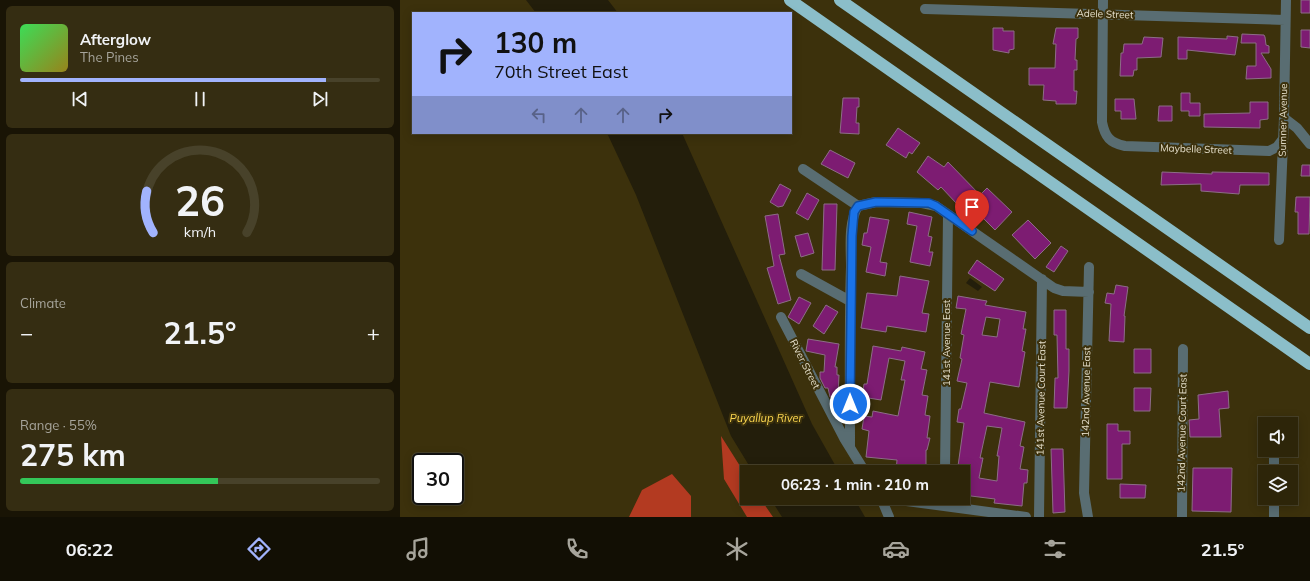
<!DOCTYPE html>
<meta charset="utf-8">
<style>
body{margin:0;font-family:Mulish,sans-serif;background:#352d12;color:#f1f3f6;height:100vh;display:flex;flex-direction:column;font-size:15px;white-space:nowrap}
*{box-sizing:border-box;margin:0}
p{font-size:13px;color:#a7a59c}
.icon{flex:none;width:22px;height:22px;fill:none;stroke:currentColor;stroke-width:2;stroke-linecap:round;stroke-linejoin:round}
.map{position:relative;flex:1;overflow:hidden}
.details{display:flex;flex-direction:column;gap:6px;padding:6px;background:#191405;width:400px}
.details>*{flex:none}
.top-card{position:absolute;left:12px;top:12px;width:380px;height:122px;border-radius:0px;box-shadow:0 2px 10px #0003,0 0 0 1px #48422a;background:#a1b3fd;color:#111;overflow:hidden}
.fabs{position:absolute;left:858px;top:417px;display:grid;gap:8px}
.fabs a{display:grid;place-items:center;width:40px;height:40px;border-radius:0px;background:#2d2509;box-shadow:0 2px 10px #0003,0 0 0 1px #48422a;font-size:20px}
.speed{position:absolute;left:12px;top:453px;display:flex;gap:8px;font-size:20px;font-weight:700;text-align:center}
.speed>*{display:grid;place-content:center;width:52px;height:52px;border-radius:50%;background:#2d2509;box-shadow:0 2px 10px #0003,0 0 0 1px #48422a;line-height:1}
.speed .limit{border:2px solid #111;border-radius:6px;background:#fff;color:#111}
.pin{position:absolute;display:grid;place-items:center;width:34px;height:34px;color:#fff;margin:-41px -17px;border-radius:50% 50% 50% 0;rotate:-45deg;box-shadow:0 0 4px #0007}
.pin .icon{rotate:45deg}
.me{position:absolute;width:44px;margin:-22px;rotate:0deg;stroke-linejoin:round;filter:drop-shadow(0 0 3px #0008)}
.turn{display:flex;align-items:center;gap:14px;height:84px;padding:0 16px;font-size:18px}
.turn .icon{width:52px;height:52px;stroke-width:2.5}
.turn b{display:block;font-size:28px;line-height:34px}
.lanes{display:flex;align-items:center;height:38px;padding:0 16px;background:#0003;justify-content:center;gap:20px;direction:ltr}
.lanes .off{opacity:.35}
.big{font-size:30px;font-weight:700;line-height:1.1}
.details .card{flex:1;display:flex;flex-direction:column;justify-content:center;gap:6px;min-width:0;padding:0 14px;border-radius:6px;background:#352d12}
.details .dial{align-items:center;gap:0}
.dial svg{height:104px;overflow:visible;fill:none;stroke:#48422a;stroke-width:7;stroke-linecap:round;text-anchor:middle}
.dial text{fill:#f1f3f6;stroke:none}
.song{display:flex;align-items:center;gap:12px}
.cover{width:48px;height:48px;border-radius:6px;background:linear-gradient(135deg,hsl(130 70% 55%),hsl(50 70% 35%))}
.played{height:4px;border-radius:2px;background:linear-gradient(90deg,#a1b3fd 85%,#48422a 85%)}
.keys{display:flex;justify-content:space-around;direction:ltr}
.heat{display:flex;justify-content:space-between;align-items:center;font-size:22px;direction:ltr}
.charge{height:6px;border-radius:3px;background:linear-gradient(90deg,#34c759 55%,#48422a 0)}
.trip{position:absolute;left:340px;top:465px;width:230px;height:40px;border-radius:0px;background:#2d2509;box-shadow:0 2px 10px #0003,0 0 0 1px #48422a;font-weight:700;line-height:40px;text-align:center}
.menu{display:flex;height:64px;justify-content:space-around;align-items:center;background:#120f04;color:#a7a59c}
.menu .icon{width:28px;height:28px}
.menu .selected{color:#a1b3fd}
.menu b{font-size:18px;color:#f1f3f6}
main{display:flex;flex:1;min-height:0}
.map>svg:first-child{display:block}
.forest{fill:#b33a21}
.water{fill:#231e0b}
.building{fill:#7d1c72;stroke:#8d6d87;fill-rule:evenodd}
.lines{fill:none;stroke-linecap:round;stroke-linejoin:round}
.minor{stroke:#596d72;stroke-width:10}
.motorway{stroke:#8bbec9;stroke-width:12}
.route-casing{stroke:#114b97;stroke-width:10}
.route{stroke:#1a73e8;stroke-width:7}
.labels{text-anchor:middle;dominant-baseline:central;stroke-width:4;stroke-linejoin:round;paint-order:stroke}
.street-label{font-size:10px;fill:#e5dfcb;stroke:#3c310c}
.water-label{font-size:11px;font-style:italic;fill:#fbd650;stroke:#3c310c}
</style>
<main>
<section class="details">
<div class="card">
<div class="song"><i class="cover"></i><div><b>Afterglow</b><p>The Pines</p></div></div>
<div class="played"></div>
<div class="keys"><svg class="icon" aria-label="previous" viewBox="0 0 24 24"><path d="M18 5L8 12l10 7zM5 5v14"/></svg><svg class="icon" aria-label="pause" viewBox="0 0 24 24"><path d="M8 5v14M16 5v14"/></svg><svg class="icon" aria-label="next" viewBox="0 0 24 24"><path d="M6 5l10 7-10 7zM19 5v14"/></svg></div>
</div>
<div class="card dial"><svg viewBox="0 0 100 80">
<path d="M14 69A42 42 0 1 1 86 69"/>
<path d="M14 69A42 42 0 0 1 9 37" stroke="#a1b3fd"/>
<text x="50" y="56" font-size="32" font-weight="700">26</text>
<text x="50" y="72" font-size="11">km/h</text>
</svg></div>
<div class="card"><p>Climate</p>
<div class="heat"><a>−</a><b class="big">21.5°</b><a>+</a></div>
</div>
<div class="card"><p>Range · 55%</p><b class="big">275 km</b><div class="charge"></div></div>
</section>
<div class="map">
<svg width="910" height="517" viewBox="0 0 910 517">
<rect width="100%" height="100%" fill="#3c310c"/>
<!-- forest -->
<path class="forest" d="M 321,436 L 347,477 L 347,498 L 360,498 L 373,517 L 347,517 L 324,479 Z
M 272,474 L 291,496 L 291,517 L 229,517 L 242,490 Z"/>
<!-- water -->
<path class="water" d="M 126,0 L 208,0 L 218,13 L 136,13 Z
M 207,133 L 282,133 L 412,424 L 439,472 L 353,472 L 331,436 L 236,195 Z
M 570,278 L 582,287 L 578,291 L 566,283 Z
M 370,498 L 454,498 L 465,517 L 382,517 Z"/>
<!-- building -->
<path class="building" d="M 901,0 L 910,0 L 910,13 L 901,13 Z
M 593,28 L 603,28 L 603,31 L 614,31 L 614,49 L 609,50 L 609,53 L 593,50 Z
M 656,28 L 678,28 L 678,38 L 676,39 L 675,60 L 677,60 L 677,70 L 674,70 L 674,91 L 677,91 L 676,104 L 656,104 L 656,101 L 643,100 L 644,85 L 629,85 L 629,68 L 655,68 L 656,44 L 653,44 Z
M 901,30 L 910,30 L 910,48 L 901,47 Z
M 842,34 L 864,35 L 865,37 L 866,45 L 869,46 L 869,53 L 861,53 L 871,69 L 871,78 L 846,79 L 847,66 L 856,66 L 856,43 L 841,43 Z
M 827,36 L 838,37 L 835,55 L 787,50 L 787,59 L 778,59 L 778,37 L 827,39 Z
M 744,37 L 763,38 L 761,57 L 737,58 L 737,70 L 734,70 L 733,76 L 720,76 L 721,53 L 723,53 L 724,44 L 742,44 Z
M 781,93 L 790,93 L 790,103 L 800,103 L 800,116 L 789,116 L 789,111 L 781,111 Z
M 443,98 L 459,98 L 459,107 L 457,107 L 456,123 L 459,123 L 459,134 L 440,133 Z
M 715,99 L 734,99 L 736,119 L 721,119 L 721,111 L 715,111 Z
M 850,102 L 868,102 L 868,119 L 860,120 L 860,128 L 804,127 L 804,114 L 850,113 Z
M 759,106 L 772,106 L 772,121 L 758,121 Z
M 498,128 L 520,143 L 512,154 L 509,152 L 506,158 L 486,145 Z
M 430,150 L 455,163 L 448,178 L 421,164 Z
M 528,156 L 544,167 L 548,162 L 580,195 L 587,188 L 612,212 L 595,230 L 583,218 L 580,221 L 560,201 L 557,204 L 541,187 L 538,190 L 517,172 Z
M 902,165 L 910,165 L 910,176 L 901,176 Z
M 762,172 L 812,174 L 812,172 L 869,173 L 869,185 L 840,185 L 839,194 L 801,191 L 801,184 L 761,185 Z
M 380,184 L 391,190 L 383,206 L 378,207 L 370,202 Z
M 407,193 L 419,200 L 408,220 L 396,213 Z
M 896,197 L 910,197 L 909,234 L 898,234 L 898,212 L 895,212 Z
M 424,204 L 437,204 L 435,270 L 422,270 Z
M 509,212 L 532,217 L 528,236 L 532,237 L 529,252 L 533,252 L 530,266 L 510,262 L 517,226 L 507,224 Z
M 378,214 L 385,254 L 379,255 L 391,300 L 378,304 L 367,268 L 374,266 L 365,216 Z
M 470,217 L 489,220 L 480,262 L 487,263 L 485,276 L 466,272 L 471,247 L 462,245 L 464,233 L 467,233 Z
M 628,220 L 651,243 L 635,259 L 612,235 Z
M 408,233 L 414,253 L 401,257 L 395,236 Z
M 661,246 L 668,251 L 654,272 L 646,267 Z
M 577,260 L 604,279 L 595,291 L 568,273 Z
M 500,276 L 529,281 L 522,313 L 529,314 L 526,332 L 487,326 L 486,332 L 461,328 L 467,293 L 497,296 Z
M 716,285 L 728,287 L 724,316 L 725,316 L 724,342 L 709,341 L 711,304 L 705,303 L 707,293 L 714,294 Z
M 558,296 L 587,301 L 585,305 L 626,312 L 623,329 L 626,329 L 622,351 L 625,352 L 619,387 L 590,382 L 584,413 L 625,422 L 620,446 L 624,447 L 620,469 L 628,470 L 627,483 L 624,483 L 622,506 L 594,503 L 595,499 L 563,495 L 563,467 L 558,466 L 564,423 L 557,422 L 559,409 L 561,409 L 567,383 L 557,381 L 562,359 L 560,358 L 564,335 L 561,334 L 566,309 L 556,308 ZM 586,317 L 600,319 L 597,337 L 582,335 ZM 587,426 L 602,428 L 597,456 L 599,456 L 597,481 L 579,478 L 583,458 L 580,458 Z
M 399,297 L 411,303 L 399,324 L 388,317 Z
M 426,305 L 438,312 L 424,334 L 413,326 Z
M 654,310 L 666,310 L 666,349 L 669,349 L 669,371 L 667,408 L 654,408 L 655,378 L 658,378 L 657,335 L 654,335 Z
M 408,339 L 439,344 L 435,367 L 437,367 L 437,375 L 439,375 L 438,397 L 430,397 L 428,388 L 425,388 L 420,378 L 420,372 L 424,372 L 425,355 L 406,351 Z
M 473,346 L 501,351 L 502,347 L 525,352 L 521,369 L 527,370 L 522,395 L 528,396 L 525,415 L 530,416 L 527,438 L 530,438 L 527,450 L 526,450 L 526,472 L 496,472 L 497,460 L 466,457 L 469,431 L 462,429 L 464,416 L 472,417 L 473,411 L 498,416 L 505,380 L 501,380 L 505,361 L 489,358 L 481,400 L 462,397 L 464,384 L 467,384 Z
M 734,349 L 751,349 L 751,373 L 734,373 Z
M 734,388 L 751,388 L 750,411 L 734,411 Z
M 828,391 L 829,408 L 819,409 L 821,437 L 790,437 L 789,420 L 799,419 L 798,395 Z
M 707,424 L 718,424 L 718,431 L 730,431 L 730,444 L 722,444 L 722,479 L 707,479 Z
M 651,449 L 663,449 L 665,512 L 653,513 Z
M 793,468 L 832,468 L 831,512 L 792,511 Z
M 720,484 L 746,485 L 745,498 L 720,498 Z"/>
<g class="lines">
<!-- minor -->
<path class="minor" d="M 703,0 L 702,122 C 705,137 710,143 725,146 L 869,151 L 877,147 L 883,139
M 525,9 L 885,20
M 884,118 L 897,128 L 910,144
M 403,169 L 458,206
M 458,206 L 476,202 L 522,203 L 536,206 L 654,288 L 663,291 L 689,292
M 879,240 L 884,118 L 886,0
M 401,274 L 450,301
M 381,317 L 444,438 L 465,472
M 450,447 C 450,387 449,327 451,267 C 451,248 448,223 458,206
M 545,472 L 548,215
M 874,472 L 874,450
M 481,498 L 489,517
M 484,498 L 626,517
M 639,517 L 642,279
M 688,517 L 684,493 L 689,267
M 782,517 L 783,349
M 874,517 L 874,498"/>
<!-- motorway -->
<path class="motorway" d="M 390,0 L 910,364
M 440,0 L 910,328"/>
</g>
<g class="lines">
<!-- route casing -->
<g class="route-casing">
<path id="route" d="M 450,404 L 452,236 L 454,212 L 458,206 L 476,202 L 529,203 L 536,206 L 572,231"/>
</g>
<!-- route -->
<use href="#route" class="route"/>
</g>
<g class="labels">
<!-- street labels -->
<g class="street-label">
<text transform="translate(705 14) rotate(2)">Adele Street</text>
<text transform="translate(883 120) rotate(-89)">Sumner Avenue</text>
<text transform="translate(796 149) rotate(2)">Maybelle Street</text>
<text transform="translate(546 343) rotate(-90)">141st Avenue East</text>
<text transform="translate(405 364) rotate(63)">River Street</text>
<text transform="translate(686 392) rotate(-89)">142nd Avenue East</text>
<text transform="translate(641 398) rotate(-89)">141st Avenue Court East</text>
<text transform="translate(782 433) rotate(-89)">142nd Avenue Court East</text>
</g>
<!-- water labels -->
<g class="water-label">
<text x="366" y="418">Puyallup River</text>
</g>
</g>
</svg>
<div class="fabs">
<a><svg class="icon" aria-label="sound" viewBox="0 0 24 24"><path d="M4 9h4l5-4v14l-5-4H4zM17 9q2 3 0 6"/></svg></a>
<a><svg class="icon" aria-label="layers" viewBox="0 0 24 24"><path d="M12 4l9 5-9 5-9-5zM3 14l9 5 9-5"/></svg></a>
</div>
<div class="speed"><div class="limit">30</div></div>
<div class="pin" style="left:572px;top:231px;background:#d93025"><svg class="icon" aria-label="arrive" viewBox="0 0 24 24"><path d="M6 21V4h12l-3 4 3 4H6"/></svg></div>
<svg class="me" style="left:450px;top:404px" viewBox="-20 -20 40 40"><circle r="17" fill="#1a73e8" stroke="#fff" stroke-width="3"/><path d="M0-11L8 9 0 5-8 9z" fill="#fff"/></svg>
<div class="trip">06:23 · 1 min · 210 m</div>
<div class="top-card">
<div class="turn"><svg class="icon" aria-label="right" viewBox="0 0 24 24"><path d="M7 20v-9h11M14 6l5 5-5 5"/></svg><div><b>130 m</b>70th Street East</div></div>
<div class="lanes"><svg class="icon off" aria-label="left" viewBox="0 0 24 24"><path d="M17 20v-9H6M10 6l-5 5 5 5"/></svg><svg class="icon off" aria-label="ahead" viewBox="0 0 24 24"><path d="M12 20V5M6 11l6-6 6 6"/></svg><svg class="icon off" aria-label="ahead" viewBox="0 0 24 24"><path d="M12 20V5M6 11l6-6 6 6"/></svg><svg class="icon" aria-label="right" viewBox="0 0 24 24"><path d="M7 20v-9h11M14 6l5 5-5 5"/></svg></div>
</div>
</div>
</main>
<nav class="menu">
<b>06:22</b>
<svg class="icon selected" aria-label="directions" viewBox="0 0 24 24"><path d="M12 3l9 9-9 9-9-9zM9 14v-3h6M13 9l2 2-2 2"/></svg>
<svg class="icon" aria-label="music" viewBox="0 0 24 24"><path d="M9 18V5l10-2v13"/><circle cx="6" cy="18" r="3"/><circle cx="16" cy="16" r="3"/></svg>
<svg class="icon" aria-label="phone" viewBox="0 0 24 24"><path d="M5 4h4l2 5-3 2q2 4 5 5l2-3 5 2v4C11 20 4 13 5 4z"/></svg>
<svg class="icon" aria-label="climate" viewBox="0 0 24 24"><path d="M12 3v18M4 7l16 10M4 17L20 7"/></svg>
<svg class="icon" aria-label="car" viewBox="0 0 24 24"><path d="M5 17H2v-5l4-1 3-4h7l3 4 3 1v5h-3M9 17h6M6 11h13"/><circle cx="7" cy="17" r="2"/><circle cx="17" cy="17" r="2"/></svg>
<svg class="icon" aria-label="filters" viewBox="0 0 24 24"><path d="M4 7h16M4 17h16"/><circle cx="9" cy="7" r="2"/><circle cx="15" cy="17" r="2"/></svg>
<b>21.5°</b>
</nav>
